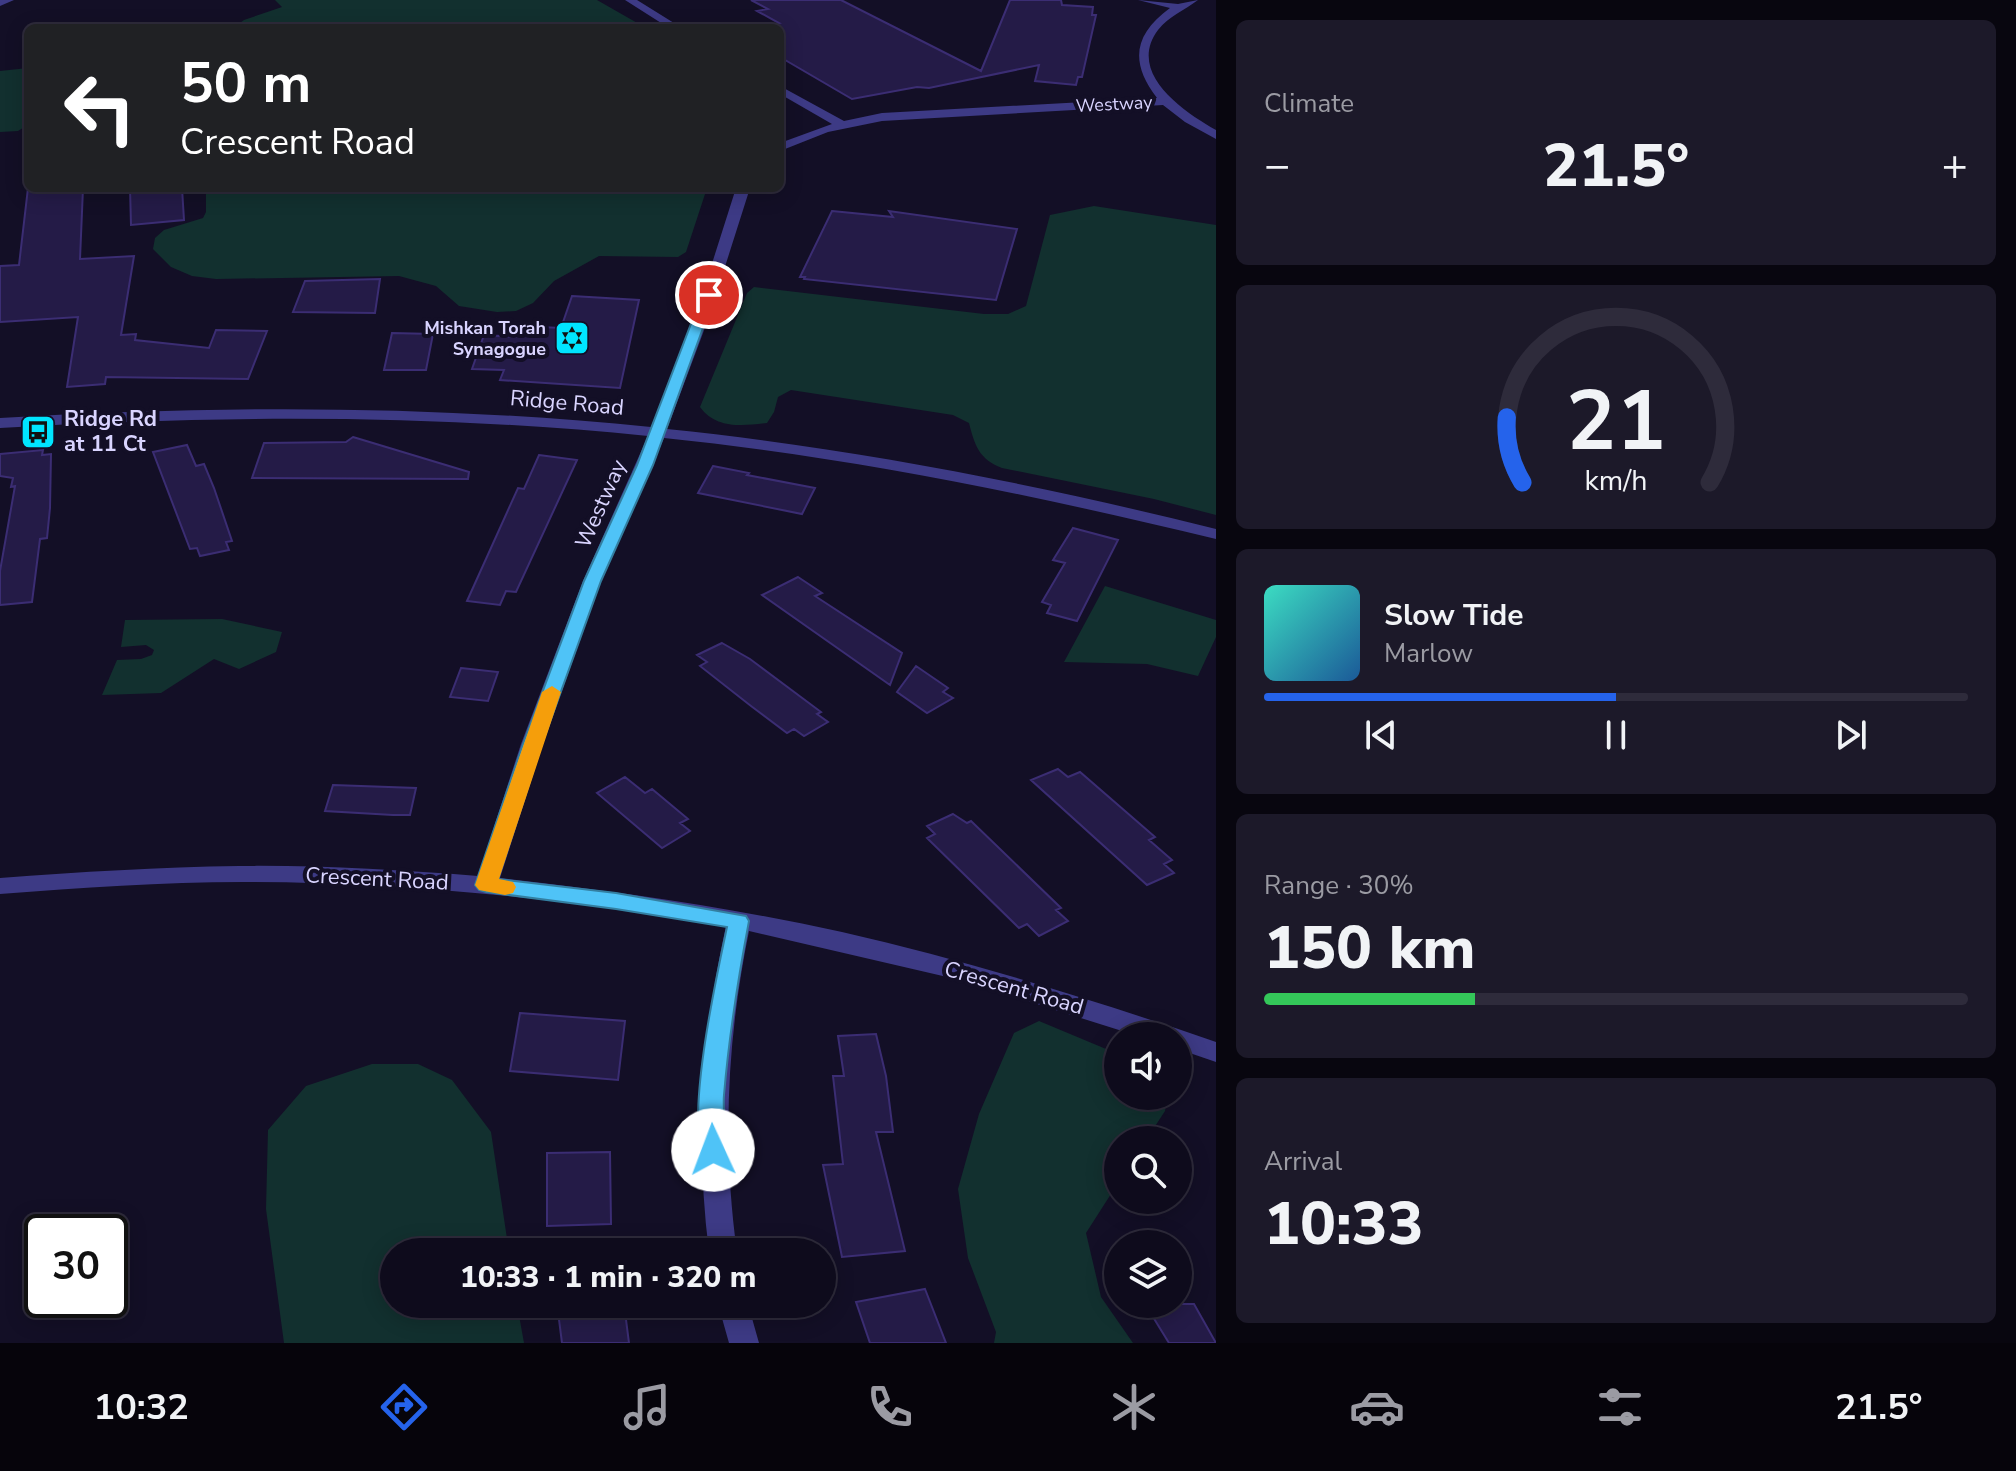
<!DOCTYPE html>
<meta charset="utf-8">
<style>
body{margin:0;font-family:"Nunito Sans",sans-serif;background:#1c1929;color:#f1f3f6;height:100vh;display:flex;flex-direction:column;font-size:30px;white-space:nowrap}
*{box-sizing:border-box;margin:0}
p{font-size:26px;color:#9b9ba3}
.icon{flex:none;width:44px;height:44px;fill:none;stroke:currentColor;stroke-width:2;stroke-linecap:round;stroke-linejoin:round}
.map{position:relative;flex:1;overflow:hidden}
.details{display:flex;flex-direction:column;gap:20px;padding:20px;background:#08060f;width:800px}
.details>*{flex:none}
.banner{position:absolute;left:24px;top:24px;width:760px;height:168px;border-radius:12px;box-shadow:0 4px 20px #0003,0 0 0 2px #2e2b3b;background:#202124;color:#fff;overflow:hidden}
.controls{position:absolute;left:1104px;top:1022px;display:grid;gap:16px}
.controls a{display:grid;place-items:center;width:88px;height:88px;border-radius:50%;background:#0e0b1c;box-shadow:0 4px 20px #0003,0 0 0 2px #2e2b3b;font-size:40px}
.speed{position:absolute;left:24px;top:1214px;display:flex;gap:16px;font-size:40px;font-weight:700;text-align:center}
.speed>*{display:grid;place-content:center;width:104px;height:104px;border-radius:50%;background:#0e0b1c;box-shadow:0 4px 20px #0003,0 0 0 2px #2e2b3b;line-height:1}
.speed .limit{border:4px solid #111;border-radius:12px;background:#fff;color:#111}
.pin{position:absolute;display:grid;place-items:center;width:68px;height:68px;color:#fff;margin:-34px;border:4px solid #fff;border-radius:50%;box-shadow:0 2px 8px #0007}
.me{position:absolute;width:88px;margin:-44px;rotate:358deg;stroke-linejoin:round;filter:drop-shadow(0 0 6px #0008)}
.turn{display:flex;align-items:center;gap:28px;height:168px;padding:0 24px;font-size:36px}
.turn .icon{width:104px;height:104px;stroke-width:2.5}
.turn b{display:block;font-size:56px;line-height:68px}
.big{font-size:60px;font-weight:800;line-height:1.1}
.details .tile{flex:1;display:flex;flex-direction:column;justify-content:center;gap:12px;min-width:0;padding:0 28px;border-radius:12px;background:#1c1929}
.details .dial{align-items:center;gap:0}
.dial svg{height:208px;overflow:visible;fill:none;stroke:#2e2b3b;stroke-width:7;stroke-linecap:round;text-anchor:middle}
.dial text{fill:#f1f3f6;stroke:none}
.song{display:flex;align-items:center;gap:24px}
.cover{width:96px;height:96px;border-radius:12px;background:linear-gradient(135deg,hsl(170 70% 55%),hsl(210 70% 35%))}
.played{height:8px;border-radius:4px;background:linear-gradient(90deg,#2563eb 50%,#2e2b3b 50%)}
.keys{display:flex;justify-content:space-around;direction:ltr}
.heat{display:flex;justify-content:space-between;align-items:center;font-size:44px;direction:ltr}
.charge{height:12px;border-radius:6px;background:linear-gradient(90deg,#34c759 30%,#2e2b3b 0)}
.trip{position:absolute;left:380px;top:1238px;width:456px;height:80px;border-radius:40px;background:#0e0b1c;box-shadow:0 4px 20px #0003,0 0 0 2px #2e2b3b;font-weight:800;line-height:80px;text-align:center}
.menu{display:flex;height:128px;justify-content:space-around;align-items:center;background:#06040b;color:#9b9ba3}
.menu .icon{width:56px;height:56px}
.menu .active{color:#2563eb}
.menu b{font-size:36px;color:#f1f3f6}
main{display:flex;flex:1;min-height:0}
.map>svg:first-child{display:block}
.green{fill:#12302f}
.building{fill:#241b47;stroke:#3b2d73;stroke-width:2}
.lines{fill:none;stroke-linecap:round;stroke-linejoin:round}
.minor{fill:#3d3a85;fill-rule:evenodd}
.route{fill:#4fc3f7;stroke:#337fa1;stroke-width:2}
.slow{fill:#f59e0b}
.labels{text-anchor:middle;dominant-baseline:central;stroke-width:8;stroke-linejoin:round;paint-order:stroke}
.far-street-label{font-size:18px;fill:#d9d4ff;stroke:#130f26}
.far-poi-label{font-size:18px;font-weight:bold;fill:#d9d4ff;stroke:#130f26;text-anchor:end}
.street-label{font-size:22px;fill:#d9d4ff;stroke:#130f26}
.poi-label{font-size:22px;font-weight:bold;fill:#d9d4ff;stroke:#130f26;text-anchor:start}
</style>
<main>
<div class="map">
<svg width="1216" height="1343" viewBox="0 0 1216 1343">
<rect width="100%" height="100%" fill="#130f26"/>
<!-- green -->
<path class="green" d="M 275,0 L 597,0 L 646,28 L 233,28 L 244,20 L 282,7 Z
M 28,68 L 26,126 L 18,131 L 0,132 L 0,71 Z
M 206,188 L 707,188 L 686,252 L 678,257 L 599,256 L 554,281 L 533,303 L 516,311 L 497,312 L 459,306 L 436,286 L 399,276 L 216,279 L 192,276 L 171,267 L 153,249 L 155,238 L 164,230 L 203,218 L 206,212 Z
M 1094,206 L 1216,225 L 1216,515 L 1154,499 L 1002,468 C 979,459 975,446 969,423 L 953,415 L 791,390 L 778,397 L 774,412 L 767,423 C 742,426 716,429 700,407 L 747,293 L 754,287 L 984,314 L 1008,314 L 1026,306 L 1050,215 Z
M 1105,586 L 1216,620 L 1216,637 L 1198,676 L 1147,664 L 1064,662 Z
M 222,619 L 282,632 L 276,652 L 239,669 L 214,659 L 161,693 L 102,695 L 117,660 L 141,659 L 152,655 L 154,650 L 146,645 L 121,647 L 125,620 Z
M 1039,1021 L 1118,1054 L 1118,1096 L 1167,1096 L 1165,1111 L 1146,1140 L 1118,1140 L 1118,1183 L 1086,1233 L 1101,1297 L 1133,1343 L 994,1343 L 996,1332 L 968,1258 L 958,1189 L 979,1114 L 1014,1033 Z
M 372,1064 L 418,1064 L 452,1080 L 491,1132 L 509,1252 L 394,1252 L 394,1304 L 517,1304 L 524,1343 L 284,1343 L 266,1209 L 268,1130 L 306,1086 Z"/>
<!-- building -->
<path class="building" d="M 751,0 L 841,0 L 981,71 L 1010,0 L 1061,0 L 1062,5 L 1093,7 L 1092,15 L 1096,15 L 1082,77 L 1078,77 L 1076,85 L 1035,81 L 1039,65 L 929,88 L 917,87 L 852,99 L 780,57 L 780,28 L 752,28 L 779,23 L 757,11 L 768,9 Z
M 28,188 L 83,188 L 80,259 L 134,256 L 121,335 L 136,334 L 135,340 L 209,348 L 216,330 L 267,331 L 248,379 L 106,377 L 105,384 L 67,387 L 78,317 L 0,322 L 0,266 L 19,265 Z
M 130,188 L 182,188 L 184,220 L 131,225 Z
M 832,211 L 893,217 L 889,211 L 1017,229 L 996,300 L 804,279 L 805,277 L 800,277 Z
M 380,279 L 375,313 L 293,312 L 305,281 Z
M 572,296 L 639,300 L 620,388 L 500,380 L 504,370 L 472,369 L 484,335 L 516,337 L 520,326 L 561,328 Z
M 392,333 L 433,334 L 426,370 L 384,370 Z
M 353,437 L 469,472 L 468,479 L 252,478 L 264,443 L 346,442 Z
M 187,445 L 196,466 L 204,464 L 214,488 L 232,541 L 226,542 L 229,550 L 200,556 L 197,548 L 190,549 L 153,452 Z
M 43,450 L 42,455 L 51,454 L 50,508 L 47,538 L 40,539 L 32,602 L 0,605 L 0,571 L 15,486 L 11,487 L 13,478 L 0,476 L 0,454 Z
M 539,455 L 577,460 L 516,592 L 506,591 L 500,605 L 467,601 L 518,488 L 524,489 Z
M 713,466 L 749,473 L 747,475 L 815,488 L 802,514 L 698,493 Z
M 1073,528 L 1118,540 L 1077,621 L 1047,613 L 1051,605 L 1042,602 L 1065,563 L 1053,560 Z
M 798,577 L 822,593 L 815,596 L 902,653 L 890,685 L 762,595 Z
M 722,643 L 750,659 L 821,712 L 817,714 L 828,722 L 804,736 L 794,729 L 787,733 L 751,706 L 700,666 L 707,662 L 697,655 Z
M 916,666 L 948,688 L 943,692 L 953,698 L 927,713 L 897,692 Z
M 461,668 L 498,672 L 488,701 L 450,697 Z
M 1058,769 L 1068,777 L 1080,772 L 1155,837 L 1149,840 L 1172,860 L 1164,864 L 1174,873 L 1147,885 L 1031,780 Z
M 625,777 L 645,793 L 652,789 L 688,819 L 680,823 L 690,831 L 662,848 L 597,793 Z
M 333,785 L 416,788 L 410,815 L 393,815 L 325,811 Z
M 953,814 L 967,823 L 971,821 L 1061,908 L 1056,910 L 1068,921 L 1039,936 L 1027,924 L 1019,928 L 927,838 L 935,834 L 927,826 Z
M 520,1013 L 625,1021 L 618,1080 L 510,1071 Z
M 876,1034 L 886,1076 L 893,1132 L 876,1132 L 905,1251 L 842,1257 L 823,1165 L 843,1164 L 833,1076 L 844,1076 L 838,1036 Z
M 610,1152 L 611,1224 L 547,1226 L 547,1153 Z
M 925,1289 L 946,1343 L 870,1343 L 856,1302 Z
M 557,1304 L 624,1304 L 629,1343 L 562,1343 Z
M 1145,1304 L 1194,1304 L 1216,1343 L 1169,1343 Z"/>
<g class="lines">
<!-- minor -->
<path class="minor" d="M 0,0 L 14,0 L 0,6 Z
M 625,0 L 637,0 L 682,28 L 669,28 Z
M 1138,0 L 1178,4 L 1198,0 C 1185,10 1169,16 1158,30 C 1126,73 1184,112 1216,130 L 1216,139 L 1185,122 L 1163,105 L 882,121 L 828,132 L 780,151 L 780,143 L 832,124 L 780,94 L 780,86 L 844,121 L 882,113 L 1157,98 C 1130,63 1133,35 1170,8 Z
M 736,188 L 750,188 L 709,317 L 667,429 C 853,448 1035,484 1216,529 L 1216,539 C 1034,495 850,457 664,438 L 601,581 L 543,744 L 500,878 C 615,891 729,907 842,932 C 969,961 1094,1000 1216,1042 L 1216,1062 L 1178,1049 L 1178,1036 L 1138,1036 L 960,980 L 749,931 C 727,1039 722,1143 737,1252 L 709,1252 C 695,1141 702,1035 726,926 C 566,899 405,882 243,882 C 162,882 81,888 0,894 L 0,878 C 80,872 159,867 239,866 C 318,865 398,870 478,876 L 521,744 L 583,581 L 648,436 C 432,414 216,415 0,428 L 0,418 C 218,405 434,405 651,427 L 695,317 Z
M 718,1304 L 748,1304 L 759,1343 L 729,1343 Z"/>
</g>
<!-- route -->
<path class="route" d="M 709,291 L 715,295 L 653,465 L 601,581 L 542,744 L 498,879 L 616,893 L 746,916 L 749,921 C 738,979 729,1036 724,1095 C 722,1115 730,1140 721,1157 L 713,1160 L 704,1157 C 685,1118 717,974 727,927 L 616,909 L 486,892 L 479,890 L 475,885 L 523,744 L 584,581 L 637,465 L 702,295 Z"/>
<!-- slow -->
<path class="slow" d="M 552,686 L 561,692 L 499,879 L 513,882 L 516,887 L 513,893 L 505,895 L 479,890 L 475,885 L 542,692 Z"/>
<!-- icons -->
<defs>
<g id="synagogue-square" transform="scale(1.8)"><rect x="-9" y="-9" width="18" height="18" rx="4" fill="#00e5ff" stroke="#130f26"/><path d="M0-6.5L5.6 3.2H-5.6ZM0 6.5L5.6-3.2H-5.6Z" fill="#111"/></g>
<g id="bus-square" transform="scale(1.8)"><rect x="-9" y="-9" width="18" height="18" rx="4" fill="#00e5ff" stroke="#130f26"/><path d="M-5-6H5V4H4V6H2V4H-2V6H-4V4H-5ZM-3.5-4V0h7V-4ZM-3.5 1.2v1.5H-2V1.2ZM2 1.2v1.5H3.5V1.2Z" fill="#111"/></g>
</defs>
<g fill-rule="evenodd">
<use href="#synagogue-square" x="572" y="338"/>
<use href="#bus-square" x="38" y="432"/>
</g>
<g class="labels">
<!-- far-street labels -->
<g class="far-street-label">
<text transform="translate(1114 104) rotate(-3)">Westway</text>
</g>
<!-- far-poi labels -->
<g class="far-poi-label">
<text x="546" y="328">Mishkan Torah<tspan x="546" dy="21">Synagogue</tspan></text>
</g>
<!-- street labels -->
<g class="street-label">
<text transform="translate(567 403) rotate(5)">Ridge Road</text>
<text transform="translate(601 504) rotate(-66)">Westway</text>
<text transform="translate(377 879) rotate(3)">Crescent Road</text>
<text transform="translate(1014 988) rotate(16)">Crescent Road</text>
</g>
<!-- poi labels -->
<g class="poi-label">
<text x="64" y="419">Ridge Rd<tspan x="64" dy="25">at 11 Ct</tspan></text>
</g>
</g>
</svg>
<div class="controls">
<a><svg class="icon" aria-label="sound" viewBox="0 0 24 24"><path d="M4 9h4l5-4v14l-5-4H4zM17 9q2 3 0 6"/></svg></a>
<a><svg class="icon" aria-label="search" viewBox="0 0 24 24"><circle cx="10" cy="10" r="6"/><path d="M15 15l6 6"/></svg></a>
<a><svg class="icon" aria-label="layers" viewBox="0 0 24 24"><path d="M12 4l9 5-9 5-9-5zM3 14l9 5 9-5"/></svg></a>
</div>
<div class="speed"><div class="limit">30</div></div>
<div class="pin" style="left:709px;top:295px;background:#d93025"><svg class="icon" aria-label="arrive" viewBox="0 0 24 24"><path d="M6 21V4h12l-3 4 3 4H6"/></svg></div>
<svg class="me" style="left:713px;top:1150px" viewBox="-20 -20 40 40"><circle r="19" fill="#fff"/><path d="M0-13L10 11 0 6-10 11z" fill="#4fc3f7"/></svg>
<div class="trip">10:33 · 1 min · 320 m</div>
<div class="banner">
<div class="turn"><svg class="icon" aria-label="left" viewBox="0 0 24 24"><path d="M17 20v-9H6M10 6l-5 5 5 5"/></svg><div><b>50 m</b>Crescent Road</div></div>
</div>
</div>
<section class="details">
<div class="tile"><p>Climate</p>
<div class="heat"><a>−</a><b class="big">21.5°</b><a>+</a></div>
</div>
<div class="tile dial"><svg viewBox="0 0 100 80">
<path d="M14 69A42 42 0 1 1 86 69"/>
<path d="M14 69A42 42 0 0 1 8 44" stroke="#2563eb"/>
<text x="50" y="56" font-size="32" font-weight="700">21</text>
<text x="50" y="72" font-size="11">km/h</text>
</svg></div>
<div class="tile">
<div class="song"><i class="cover"></i><div><b>Slow Tide</b><p>Marlow</p></div></div>
<div class="played"></div>
<div class="keys"><svg class="icon" aria-label="previous" viewBox="0 0 24 24"><path d="M18 5L8 12l10 7zM5 5v14"/></svg><svg class="icon" aria-label="pause" viewBox="0 0 24 24"><path d="M8 5v14M16 5v14"/></svg><svg class="icon" aria-label="next" viewBox="0 0 24 24"><path d="M6 5l10 7-10 7zM19 5v14"/></svg></div>
</div>
<div class="tile"><p>Range · 30%</p><b class="big">150 km</b><div class="charge"></div></div>
<div class="tile"><p>Arrival</p><b class="big">10:33</b></div>
</section>
</main>
<nav class="menu">
<b>10:32</b>
<svg class="icon active" aria-label="directions" viewBox="0 0 24 24"><path d="M12 3l9 9-9 9-9-9zM9 14v-3h6M13 9l2 2-2 2"/></svg>
<svg class="icon" aria-label="music" viewBox="0 0 24 24"><path d="M9 18V5l10-2v13"/><circle cx="6" cy="18" r="3"/><circle cx="16" cy="16" r="3"/></svg>
<svg class="icon" aria-label="phone" viewBox="0 0 24 24"><path d="M5 4h4l2 5-3 2q2 4 5 5l2-3 5 2v4C11 20 4 13 5 4z"/></svg>
<svg class="icon" aria-label="climate" viewBox="0 0 24 24"><path d="M12 3v18M4 7l16 10M4 17L20 7"/></svg>
<svg class="icon" aria-label="car" viewBox="0 0 24 24"><path d="M5 17H2v-5l4-1 3-4h7l3 4 3 1v5h-3M9 17h6M6 11h13"/><circle cx="7" cy="17" r="2"/><circle cx="17" cy="17" r="2"/></svg>
<svg class="icon" aria-label="filters" viewBox="0 0 24 24"><path d="M4 7h16M4 17h16"/><circle cx="9" cy="7" r="2"/><circle cx="15" cy="17" r="2"/></svg>
<b>21.5°</b>
</nav>
